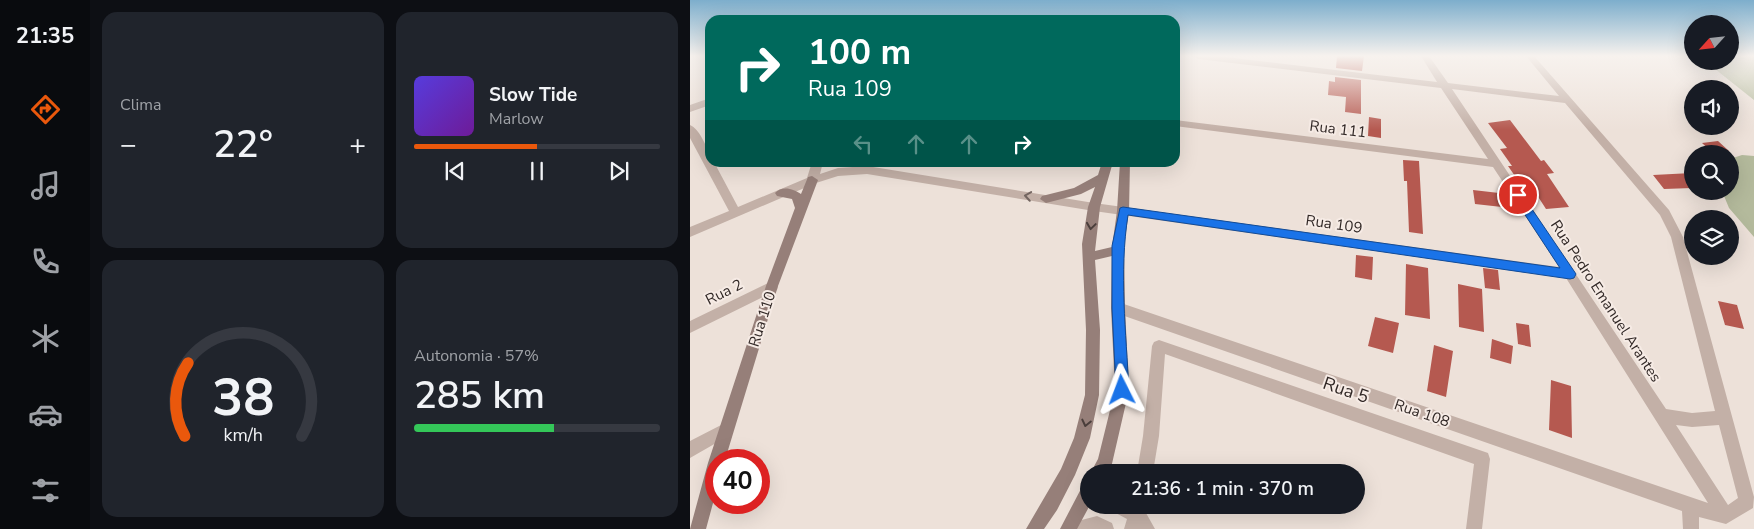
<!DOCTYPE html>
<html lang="pt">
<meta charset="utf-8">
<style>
body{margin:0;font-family:"Nunito Sans",sans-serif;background:#20242c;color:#f1f3f6;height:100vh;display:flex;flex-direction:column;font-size:19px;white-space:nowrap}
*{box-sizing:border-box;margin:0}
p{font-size:16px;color:#9ea1a6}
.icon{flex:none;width:28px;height:28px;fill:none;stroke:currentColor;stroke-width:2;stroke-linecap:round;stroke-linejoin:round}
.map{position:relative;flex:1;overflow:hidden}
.side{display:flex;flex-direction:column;gap:12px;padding:12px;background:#0d0f14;width:600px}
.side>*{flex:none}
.hud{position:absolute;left:15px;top:15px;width:475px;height:152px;border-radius:15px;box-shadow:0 5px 20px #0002;background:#00695c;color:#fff;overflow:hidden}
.needle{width:32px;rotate:243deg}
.controls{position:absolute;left:994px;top:15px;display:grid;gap:10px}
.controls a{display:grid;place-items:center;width:55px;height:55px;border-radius:50%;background:#171b24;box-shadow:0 5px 20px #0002;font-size:25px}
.speed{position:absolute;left:15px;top:449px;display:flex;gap:10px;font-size:25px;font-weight:700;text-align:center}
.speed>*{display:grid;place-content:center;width:65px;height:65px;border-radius:50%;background:#171b24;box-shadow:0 5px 20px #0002;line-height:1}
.speed .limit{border:8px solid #d22;background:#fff;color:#111}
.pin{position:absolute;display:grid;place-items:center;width:42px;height:42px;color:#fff;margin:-21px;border:2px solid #fff;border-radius:50%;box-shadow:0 1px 5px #0007}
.me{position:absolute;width:55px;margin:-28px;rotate:357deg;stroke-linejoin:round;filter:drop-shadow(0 0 4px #0008)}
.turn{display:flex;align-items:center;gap:18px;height:105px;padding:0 20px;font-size:22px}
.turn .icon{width:65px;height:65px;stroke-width:2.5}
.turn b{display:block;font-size:35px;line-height:42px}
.lanes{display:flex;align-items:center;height:48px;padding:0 20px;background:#0003;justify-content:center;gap:25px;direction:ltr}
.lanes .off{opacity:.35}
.big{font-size:38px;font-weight:600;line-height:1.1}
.side .card{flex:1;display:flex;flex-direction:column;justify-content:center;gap:8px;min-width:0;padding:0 18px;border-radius:15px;background:#20242c}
.side .dial{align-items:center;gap:0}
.dial svg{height:130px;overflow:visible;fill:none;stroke:#363941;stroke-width:7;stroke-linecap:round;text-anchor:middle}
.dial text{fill:#f1f3f6;stroke:none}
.song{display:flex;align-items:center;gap:15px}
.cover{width:60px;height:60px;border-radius:8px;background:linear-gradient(135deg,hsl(250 70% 55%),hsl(280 70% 35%))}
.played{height:5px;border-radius:2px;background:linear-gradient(90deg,#ea580c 50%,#363941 50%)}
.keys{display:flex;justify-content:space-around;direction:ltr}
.heat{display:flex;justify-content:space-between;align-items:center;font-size:28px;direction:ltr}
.charge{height:8px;border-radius:4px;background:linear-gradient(90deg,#34c759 57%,#363941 0)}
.side .tiles{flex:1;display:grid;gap:12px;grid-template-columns:repeat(2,1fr)}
.trip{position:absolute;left:390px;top:464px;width:285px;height:50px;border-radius:25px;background:#171b24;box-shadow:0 5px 20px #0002;font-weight:600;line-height:50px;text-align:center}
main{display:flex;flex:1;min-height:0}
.tabs{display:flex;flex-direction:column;width:90px;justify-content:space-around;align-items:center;background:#090b0e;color:#9ea1a6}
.tabs .icon{width:35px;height:35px}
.tabs .current{color:#ea580c}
.tabs b{font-size:22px;color:#f1f3f6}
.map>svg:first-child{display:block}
.green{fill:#b4ba9c}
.building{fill:#b55950}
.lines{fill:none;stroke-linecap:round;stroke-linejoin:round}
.street{fill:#c3b0a7;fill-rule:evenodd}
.secondary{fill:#967f79;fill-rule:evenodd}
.oneway{stroke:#736560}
.oneway2{stroke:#4a3e3b}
.route{fill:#1a73e8;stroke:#114b97}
.labels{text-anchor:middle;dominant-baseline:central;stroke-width:4;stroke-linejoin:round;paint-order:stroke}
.street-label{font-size:15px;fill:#312826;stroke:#f6ebe5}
.near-street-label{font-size:18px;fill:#312826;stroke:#f6ebe5}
</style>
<main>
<nav class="tabs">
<b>21:35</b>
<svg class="icon current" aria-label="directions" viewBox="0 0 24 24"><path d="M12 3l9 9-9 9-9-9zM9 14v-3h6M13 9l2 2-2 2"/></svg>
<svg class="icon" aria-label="music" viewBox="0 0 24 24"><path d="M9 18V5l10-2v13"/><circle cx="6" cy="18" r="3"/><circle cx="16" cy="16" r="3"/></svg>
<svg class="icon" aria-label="phone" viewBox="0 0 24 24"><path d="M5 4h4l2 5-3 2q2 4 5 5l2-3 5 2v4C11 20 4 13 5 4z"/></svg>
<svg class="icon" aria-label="climate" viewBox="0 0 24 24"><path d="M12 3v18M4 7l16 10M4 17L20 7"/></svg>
<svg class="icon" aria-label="car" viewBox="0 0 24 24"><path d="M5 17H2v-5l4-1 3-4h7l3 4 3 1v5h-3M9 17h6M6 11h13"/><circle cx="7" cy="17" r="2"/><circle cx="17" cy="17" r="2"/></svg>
<svg class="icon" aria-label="filters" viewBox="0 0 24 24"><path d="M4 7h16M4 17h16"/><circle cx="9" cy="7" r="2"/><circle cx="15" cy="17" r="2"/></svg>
</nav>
<section class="side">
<div class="tiles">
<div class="card"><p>Clima</p>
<div class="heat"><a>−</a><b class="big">22°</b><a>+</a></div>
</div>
<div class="card">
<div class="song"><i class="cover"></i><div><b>Slow Tide</b><p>Marlow</p></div></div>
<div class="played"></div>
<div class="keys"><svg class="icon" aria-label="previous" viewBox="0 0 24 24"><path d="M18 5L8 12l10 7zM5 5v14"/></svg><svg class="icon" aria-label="pause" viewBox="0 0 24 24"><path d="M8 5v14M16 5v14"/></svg><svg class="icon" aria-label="next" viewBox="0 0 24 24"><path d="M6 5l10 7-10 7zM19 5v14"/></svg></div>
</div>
<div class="card dial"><svg viewBox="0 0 100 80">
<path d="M14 69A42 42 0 1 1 86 69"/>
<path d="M14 69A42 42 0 0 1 16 24" stroke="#ea580c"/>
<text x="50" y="56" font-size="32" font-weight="700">38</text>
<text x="50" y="72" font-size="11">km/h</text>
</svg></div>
<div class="card"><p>Autonomia · 57%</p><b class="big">285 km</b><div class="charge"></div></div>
</div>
</section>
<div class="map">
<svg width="1064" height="529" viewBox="0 0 1064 529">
<rect width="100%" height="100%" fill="#ede1d9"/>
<!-- green -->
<path class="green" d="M 1040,56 L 1064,56 L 1064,100 L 1015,61 L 1040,61 Z
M 1052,155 L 1064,156 L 1064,237 L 1039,208 L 1032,191 L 1040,191 L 1040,159 Z"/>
<!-- building -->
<path class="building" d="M 647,56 L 674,56 L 672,71 L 646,68 Z
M 645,77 L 671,80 L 671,114 L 655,112 L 656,97 L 638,95 L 639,81 L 645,82 Z
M 679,117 L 691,119 L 691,138 L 678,136 Z
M 820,120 L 851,161 L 854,160 L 864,173 L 857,174 L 879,207 L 856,209 L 836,178 L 827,179 L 818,166 L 822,166 L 810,149 L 817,148 L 798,123 Z
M 1028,141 L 1039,151 L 1023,153 L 1012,143 Z
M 713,160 L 729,161 L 733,234 L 719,232 L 717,181 L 714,181 Z
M 1002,173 L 1002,188 L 974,189 L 963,175 Z
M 783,190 L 809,193 L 812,207 L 785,204 Z
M 666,255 L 683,257 L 682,280 L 665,277 Z
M 716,264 L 738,268 L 740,319 L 715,315 Z
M 793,268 L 808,270 L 810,290 L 795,288 Z
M 768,284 L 792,289 L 794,332 L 769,327 Z
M 1028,301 L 1047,305 L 1054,329 L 1035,325 Z
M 685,317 L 709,323 L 703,353 L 678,346 Z
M 826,323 L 839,325 L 841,347 L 828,344 Z
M 802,339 L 823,346 L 821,364 L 800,358 Z
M 744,345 L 763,351 L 756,397 L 737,391 Z
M 861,380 L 881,386 L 882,438 L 859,430 Z"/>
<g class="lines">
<!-- street -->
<path class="street" d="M 504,56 L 527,56 L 747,82 L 731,56 L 739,56 L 758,83 L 869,96 L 836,56 L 844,56 L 979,210 L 993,237 L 1064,497 L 1063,508 L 1036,524 L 1009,517 L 1009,529 L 993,529 L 992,511 L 423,312 L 421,308 L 423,304 L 428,302 L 1018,503 L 876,278 L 404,211 L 177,174 L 148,176 L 126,183 L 0,237 L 0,227 L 39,211 L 0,138 L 0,125 C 10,129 20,152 20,162 L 24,162 L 48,207 L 117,178 L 122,162 L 133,162 L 130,174 L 148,168 L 177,166 L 404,203 L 869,267 L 803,167 L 485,126 L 485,120 L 798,159 L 751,88 L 508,59 ZM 762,89 L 875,103 L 970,215 L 981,237 L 1025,411 L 1002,413 L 976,409 ZM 986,425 L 1002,427 L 1029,425 L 1048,498 L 1038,505 Z
M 20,98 L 20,105 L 0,112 L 0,105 Z
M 82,281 L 87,282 L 88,286 L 87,290 L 0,333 L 0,321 Z
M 469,340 L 798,453 L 800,459 L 792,529 L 776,529 L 784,464 L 475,354 L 469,436 L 463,472 L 447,472 L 453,436 L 462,346 L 464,342 Z
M 35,423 L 40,425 L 43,430 L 40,435 L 0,458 L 0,441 Z
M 420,505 L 457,505 L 456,513 L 465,529 L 434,529 L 437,519 L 422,511 Z
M 407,516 L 422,523 L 424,529 L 378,529 L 380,523 Z"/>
<!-- secondary -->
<path class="secondary" d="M 412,162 L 423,162 L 410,207 L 405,251 L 422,247 L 427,211 L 430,162 L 440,162 L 439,211 L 434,246 L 435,308 L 439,390 L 421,468 L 418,472 L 401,472 L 408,459 L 425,390 L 421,308 L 422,256 L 405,260 L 410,330 L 409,395 L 400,438 L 385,475 L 367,510 L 354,529 L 336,529 L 371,469 L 384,438 L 395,395 L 396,330 L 392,244 L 398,207 L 405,187 L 391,194 L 356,203 L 350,199 L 352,196 L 384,188 L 408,175 Z
M 122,176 L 128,180 L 88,286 L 35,460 L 26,460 L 26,492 L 16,529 L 0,529 L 18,463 L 76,286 L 105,208 L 102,199 L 87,196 L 85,193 C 92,185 104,189 111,194 L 118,177 Z
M 399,483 L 399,505 L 400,505 L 387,529 L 370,529 L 393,485 Z"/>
</g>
<!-- one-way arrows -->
<defs><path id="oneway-chevron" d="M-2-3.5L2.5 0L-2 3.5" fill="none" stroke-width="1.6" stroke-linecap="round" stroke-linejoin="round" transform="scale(1.25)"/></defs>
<use class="oneway" href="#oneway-chevron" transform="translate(338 196) rotate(-171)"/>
<g class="oneway2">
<use href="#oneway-chevron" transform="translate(401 226) rotate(98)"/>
<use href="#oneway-chevron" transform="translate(396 423) rotate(103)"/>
</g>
<!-- sky -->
<linearGradient id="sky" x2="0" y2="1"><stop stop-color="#7daecc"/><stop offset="0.43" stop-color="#f7f2ee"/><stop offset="1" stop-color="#f7f2ee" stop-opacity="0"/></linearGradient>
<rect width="1064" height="130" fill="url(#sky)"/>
<!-- route -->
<path class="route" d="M 828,192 L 831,193 L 884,271 L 886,274 L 884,278 L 880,279 L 438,215 C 429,273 436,332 439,390 L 437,394 L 432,396 L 428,394 L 426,390 L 422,308 L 422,246 L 430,208 L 433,207 L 870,268 L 822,195 Z"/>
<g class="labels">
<!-- street labels -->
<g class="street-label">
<text transform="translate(648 129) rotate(7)">Rua 111</text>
<text transform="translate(644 224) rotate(8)">Rua 109</text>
<text transform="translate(34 292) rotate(-27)">Rua 2</text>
<text transform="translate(916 301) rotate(57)">Rua Pedro Emanuel Arantes</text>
<text transform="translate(72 319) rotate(-72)">Rua 110</text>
<text transform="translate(732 413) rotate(19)">Rua 108</text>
</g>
<!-- near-street labels -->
<g class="near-street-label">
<text transform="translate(656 390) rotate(19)">Rua 5</text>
</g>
</g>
</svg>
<div class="controls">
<a><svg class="needle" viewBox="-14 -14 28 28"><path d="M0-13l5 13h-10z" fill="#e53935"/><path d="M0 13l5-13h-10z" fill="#9ea1a6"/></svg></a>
<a><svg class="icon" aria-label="sound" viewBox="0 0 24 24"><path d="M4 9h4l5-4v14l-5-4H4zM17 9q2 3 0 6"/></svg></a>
<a><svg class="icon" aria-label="search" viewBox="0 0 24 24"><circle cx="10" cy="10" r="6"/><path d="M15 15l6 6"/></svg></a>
<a><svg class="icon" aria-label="layers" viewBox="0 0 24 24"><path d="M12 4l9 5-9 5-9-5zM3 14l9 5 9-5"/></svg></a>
</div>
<div class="speed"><div class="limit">40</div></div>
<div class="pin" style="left:828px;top:195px;background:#d93025"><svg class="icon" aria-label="arrive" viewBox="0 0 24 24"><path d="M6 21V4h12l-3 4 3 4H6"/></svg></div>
<svg class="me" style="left:432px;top:390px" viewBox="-20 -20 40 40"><path d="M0-17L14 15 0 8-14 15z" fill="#1a73e8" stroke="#fff" stroke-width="4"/></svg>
<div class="trip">21:36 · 1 min · 370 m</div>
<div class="hud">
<div class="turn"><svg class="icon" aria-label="right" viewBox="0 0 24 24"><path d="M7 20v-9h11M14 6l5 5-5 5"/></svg><div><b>100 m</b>Rua 109</div></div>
<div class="lanes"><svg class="icon off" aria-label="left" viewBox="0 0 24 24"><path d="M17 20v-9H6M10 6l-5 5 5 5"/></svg><svg class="icon off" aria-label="ahead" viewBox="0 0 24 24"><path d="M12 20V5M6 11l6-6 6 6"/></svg><svg class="icon off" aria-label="ahead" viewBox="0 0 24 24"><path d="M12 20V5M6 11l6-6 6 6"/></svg><svg class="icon" aria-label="right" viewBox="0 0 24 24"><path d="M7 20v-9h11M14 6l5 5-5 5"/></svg></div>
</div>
</div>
</main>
